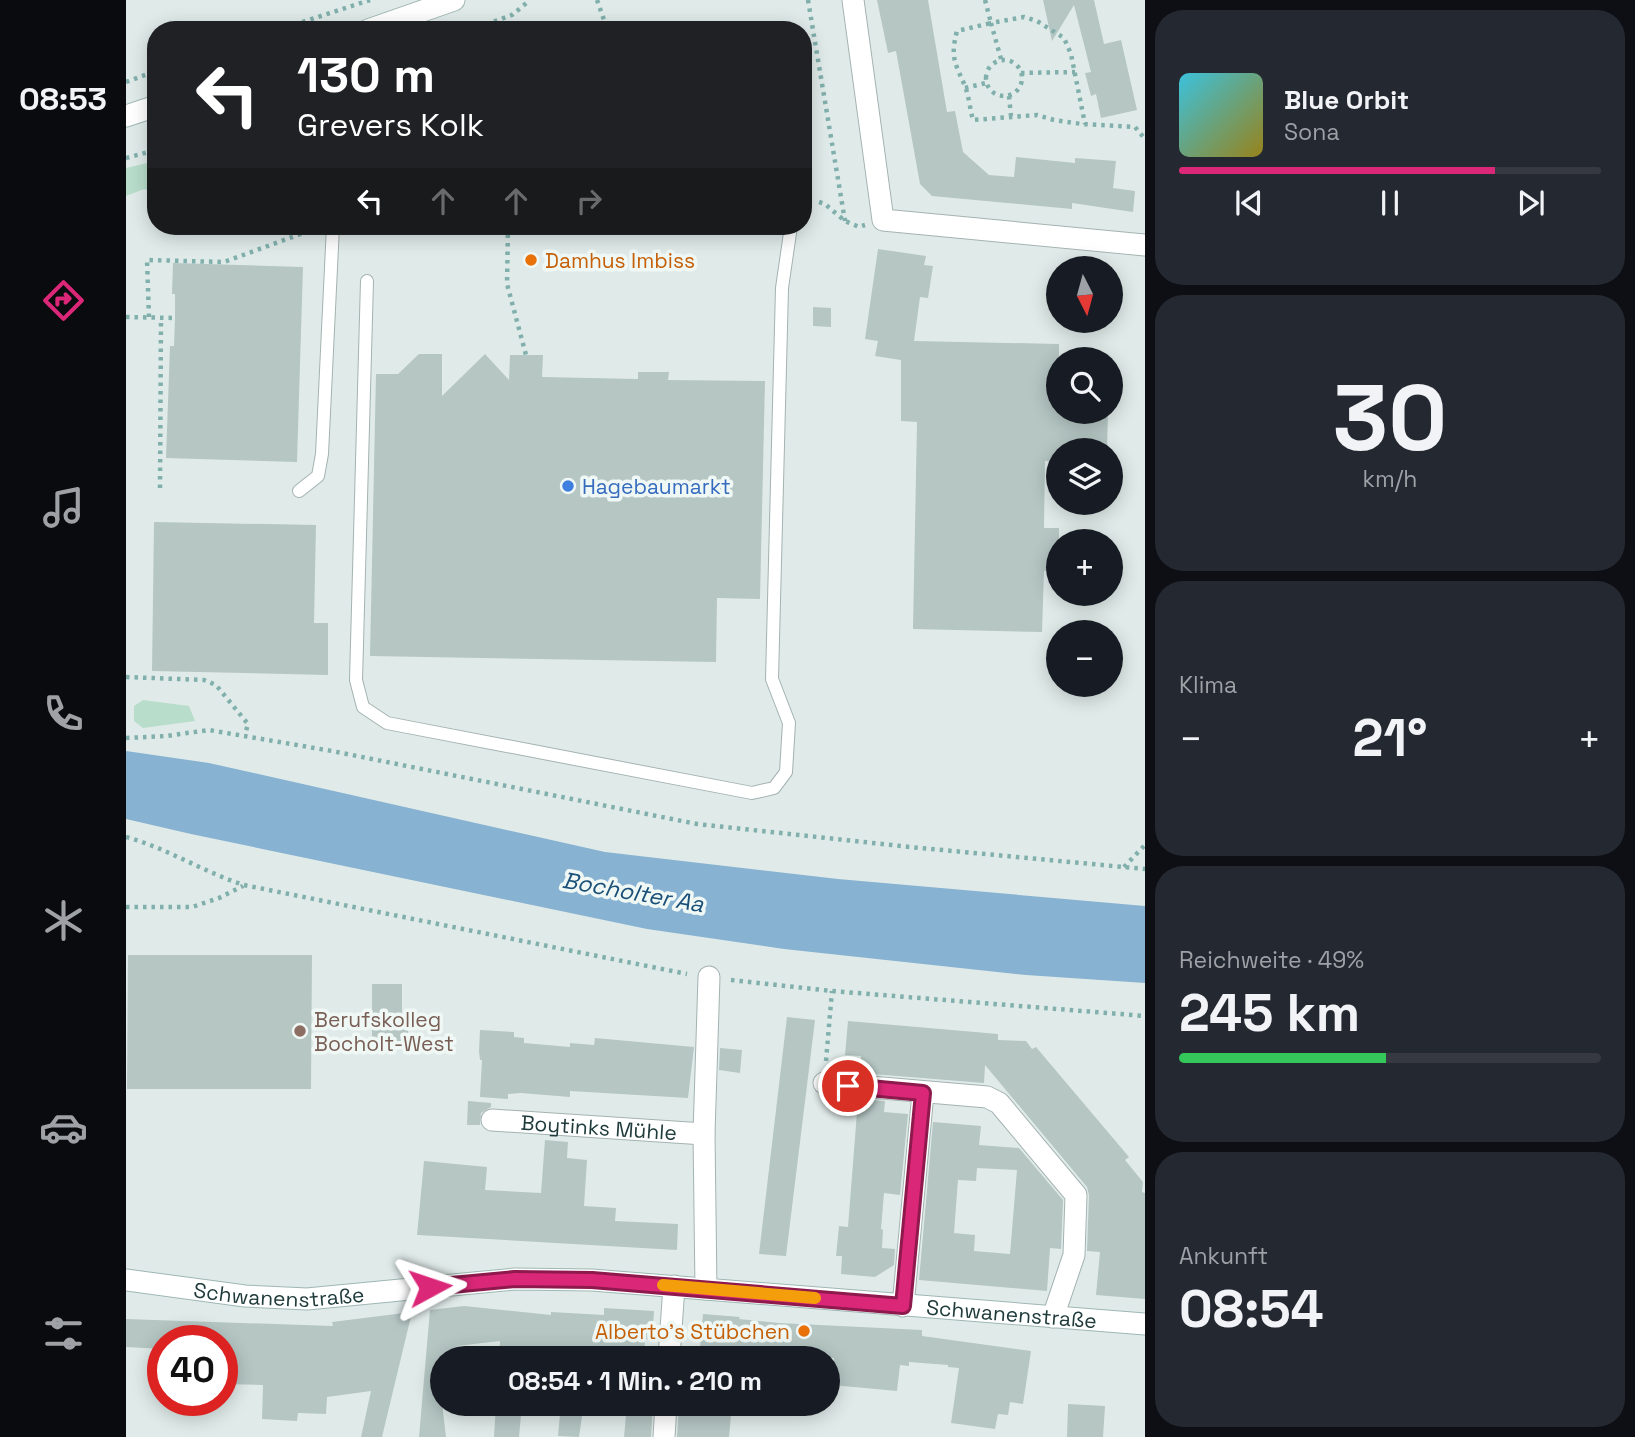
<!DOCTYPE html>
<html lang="de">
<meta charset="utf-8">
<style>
body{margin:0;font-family:"Space Grotesk",sans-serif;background:#242831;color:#f1f3f6;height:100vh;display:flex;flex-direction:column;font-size:26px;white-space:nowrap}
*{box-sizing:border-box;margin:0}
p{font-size:23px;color:#9ea1a6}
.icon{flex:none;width:38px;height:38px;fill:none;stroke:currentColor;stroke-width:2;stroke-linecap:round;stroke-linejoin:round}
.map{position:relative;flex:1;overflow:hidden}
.panel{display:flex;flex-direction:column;gap:10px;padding:10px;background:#0d0f14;width:490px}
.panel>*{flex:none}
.banner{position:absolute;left:21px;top:21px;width:665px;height:214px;border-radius:28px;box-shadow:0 4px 18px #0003;background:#202124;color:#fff;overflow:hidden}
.needle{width:46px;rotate:174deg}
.tools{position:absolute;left:920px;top:256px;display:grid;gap:14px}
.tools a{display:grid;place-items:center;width:77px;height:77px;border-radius:50%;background:#171b24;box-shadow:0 4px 18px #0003;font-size:35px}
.speed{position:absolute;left:21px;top:1325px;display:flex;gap:14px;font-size:35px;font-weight:700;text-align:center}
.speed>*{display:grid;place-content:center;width:91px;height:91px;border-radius:50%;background:#171b24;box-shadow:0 4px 18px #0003;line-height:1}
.speed .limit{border:10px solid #d22;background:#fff;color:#111}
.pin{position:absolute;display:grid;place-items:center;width:60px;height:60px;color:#fff;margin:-30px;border:4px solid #fff;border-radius:50%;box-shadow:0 2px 7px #0007}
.me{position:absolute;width:77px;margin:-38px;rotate:85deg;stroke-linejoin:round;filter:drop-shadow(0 0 5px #0008)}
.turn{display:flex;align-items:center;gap:24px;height:147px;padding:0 35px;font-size:32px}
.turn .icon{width:91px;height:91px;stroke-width:2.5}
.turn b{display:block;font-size:49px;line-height:60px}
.lanes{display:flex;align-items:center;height:66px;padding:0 35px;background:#0003;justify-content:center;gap:35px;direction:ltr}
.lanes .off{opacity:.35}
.big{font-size:52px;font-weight:700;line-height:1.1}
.panel .tile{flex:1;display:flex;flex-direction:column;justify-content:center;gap:10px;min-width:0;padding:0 24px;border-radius:28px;background:#242831}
.panel .dial{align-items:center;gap:0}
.dial b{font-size:91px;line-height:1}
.song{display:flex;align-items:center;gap:21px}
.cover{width:84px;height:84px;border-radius:10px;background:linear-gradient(135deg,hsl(190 70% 55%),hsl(50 70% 35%))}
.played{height:7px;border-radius:4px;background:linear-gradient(90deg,#db2777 75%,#363941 75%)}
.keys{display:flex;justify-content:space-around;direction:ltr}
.heat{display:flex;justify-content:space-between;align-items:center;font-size:38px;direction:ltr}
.charge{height:10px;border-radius:5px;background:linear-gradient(90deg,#34c759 49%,#363941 0)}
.trip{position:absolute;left:304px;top:1346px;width:410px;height:70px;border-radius:35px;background:#171b24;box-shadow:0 4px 18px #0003;font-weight:700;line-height:70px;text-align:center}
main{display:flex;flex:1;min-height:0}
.tab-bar{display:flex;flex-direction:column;width:126px;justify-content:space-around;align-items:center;background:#090b0e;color:#9ea1a6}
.tab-bar .icon{width:49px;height:49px}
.tab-bar .current{color:#db2777}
.tab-bar b{font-size:32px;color:#f1f3f6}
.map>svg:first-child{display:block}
.green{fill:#b8ddcb}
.water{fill:#87b2d1}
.building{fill:#b5c6c3;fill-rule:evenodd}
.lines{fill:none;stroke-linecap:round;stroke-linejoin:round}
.lane-casing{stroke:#a3b3b1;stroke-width:14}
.street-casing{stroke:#a3b3b1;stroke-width:23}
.secondary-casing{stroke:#9eb7b4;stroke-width:23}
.path{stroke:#80afac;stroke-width:4.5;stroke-dasharray:3.5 5;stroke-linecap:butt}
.lane{stroke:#fff;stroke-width:12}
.street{stroke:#fff;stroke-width:21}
.secondary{stroke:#fff;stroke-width:21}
.route-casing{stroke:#8e194d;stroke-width:18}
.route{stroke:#db2777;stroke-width:12}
.slow{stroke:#f59e0b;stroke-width:12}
.food-dot{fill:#e8710a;stroke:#f0f8f6;stroke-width:2.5}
.shop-dot{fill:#3f7fe0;stroke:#f0f8f6;stroke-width:2.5}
.education-dot{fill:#8d6e63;stroke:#f0f8f6;stroke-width:2.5}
.labels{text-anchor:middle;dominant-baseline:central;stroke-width:7;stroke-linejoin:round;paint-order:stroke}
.food-label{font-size:21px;fill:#c56008;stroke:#f0f8f6;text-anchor:start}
.shop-label{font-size:21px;fill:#366cbe;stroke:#f0f8f6;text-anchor:start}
.education-label{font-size:21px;fill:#785e54;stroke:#f0f8f6;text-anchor:start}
.street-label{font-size:21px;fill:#203b3b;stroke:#f0f8f6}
.water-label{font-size:23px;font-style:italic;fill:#1a5078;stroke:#f0f8f6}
</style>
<main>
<nav class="tab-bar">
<b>08:53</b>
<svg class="icon current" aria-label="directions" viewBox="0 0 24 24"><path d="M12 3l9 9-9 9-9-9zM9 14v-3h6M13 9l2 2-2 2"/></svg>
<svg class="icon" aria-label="music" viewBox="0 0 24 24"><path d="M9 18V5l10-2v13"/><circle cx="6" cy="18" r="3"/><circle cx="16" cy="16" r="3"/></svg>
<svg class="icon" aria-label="phone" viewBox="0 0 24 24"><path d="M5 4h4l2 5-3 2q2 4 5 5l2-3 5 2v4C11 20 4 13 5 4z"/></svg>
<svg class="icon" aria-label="climate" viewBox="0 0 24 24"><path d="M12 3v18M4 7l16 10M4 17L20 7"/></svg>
<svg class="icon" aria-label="car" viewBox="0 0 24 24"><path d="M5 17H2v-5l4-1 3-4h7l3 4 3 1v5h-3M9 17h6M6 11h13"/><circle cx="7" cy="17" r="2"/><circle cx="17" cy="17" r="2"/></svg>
<svg class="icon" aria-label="filters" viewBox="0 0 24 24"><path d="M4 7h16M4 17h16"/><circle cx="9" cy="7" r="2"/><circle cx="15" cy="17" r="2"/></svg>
</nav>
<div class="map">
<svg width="1019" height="1437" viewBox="0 0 1019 1437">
<rect width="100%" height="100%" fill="#e0ebe9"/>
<!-- green -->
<path class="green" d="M 30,161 L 30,194 L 18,189 L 0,196 L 0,168 Z
M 17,700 L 63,706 L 69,721 L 17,728 L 8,721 L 8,706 Z"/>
<!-- water -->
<path class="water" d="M 0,751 L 83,763 L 479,852 L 712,879 L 1019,906 L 1019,983 L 900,975 L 658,949 L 521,929 L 65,834 L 0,819 Z"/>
<!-- building -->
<path class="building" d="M 751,0 L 802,0 L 821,112 L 829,111 L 837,152 L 863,175 L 888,177 L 890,157 L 949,163 L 949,158 L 990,161 L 987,188 L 1009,191 L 1007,212 L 946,203 L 946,209 L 806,196 L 794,184 L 770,51 L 762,53 Z
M 917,0 L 968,0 L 978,44 L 995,40 L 1011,110 L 975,118 L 970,94 L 965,96 L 959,73 L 965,72 L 948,5 L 926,41 Z
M 752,249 L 800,256 L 798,265 L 807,266 L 802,298 L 794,297 L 788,341 L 933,344 L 933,411 L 982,411 L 981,450 L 933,450 L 933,461 L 919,461 L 918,528 L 933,528 L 933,571 L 918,571 L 916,632 L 787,629 L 791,422 L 775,421 L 775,360 L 749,356 L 752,341 L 739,339 Z
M 47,263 L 177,267 L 171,462 L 40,458 L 44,346 L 48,346 L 49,318 L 49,294 L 46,294 Z
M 687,307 L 705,308 L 705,327 L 687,326 Z
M 293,354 L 316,354 L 316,396 L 359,354 L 383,380 L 384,355 L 417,355 L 416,377 L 512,379 L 512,372 L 543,372 L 542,380 L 639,381 L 634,599 L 591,598 L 590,662 L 244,656 L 250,374 L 272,374 Z
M 28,522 L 190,525 L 188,623 L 202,623 L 202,675 L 26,671 Z
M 2,955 L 186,955 L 185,1089 L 1,1089 Z
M 246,984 L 276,984 L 276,1017 L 282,1016 L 282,1047 L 246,1047 Z
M 661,1017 L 689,1020 L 660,1256 L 633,1254 Z
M 722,1021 L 872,1034 L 872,1040 L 900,1041 L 906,1049 L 910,1047 L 1003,1157 L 999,1160 L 1017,1182 L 1016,1192 L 1019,1193 L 1019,1299 L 970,1295 L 974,1252 L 961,1251 L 963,1195 L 961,1187 L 859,1065 L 858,1083 L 734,1073 L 735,1056 L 719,1055 Z
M 354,1030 L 388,1032 L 388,1037 L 398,1038 L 398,1043 L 444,1047 L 444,1043 L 468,1045 L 469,1038 L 568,1047 L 562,1098 L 444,1091 L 444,1097 L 395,1093 L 382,1094 L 382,1099 L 354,1097 L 356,1060 L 354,1060 L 353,1051 Z
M 594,1048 L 616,1050 L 614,1073 L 593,1070 Z
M 732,1099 L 759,1101 L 758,1112 L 782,1114 L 774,1195 L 758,1193 L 755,1229 L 757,1230 L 756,1248 L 769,1249 L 768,1265 L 749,1277 L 715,1274 L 716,1256 L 710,1256 L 713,1226 L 722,1227 Z
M 342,1101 L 365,1103 L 365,1107 L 355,1113 L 354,1125 L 341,1125 Z
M 807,1122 L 855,1126 L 853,1145 L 893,1148 L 937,1200 L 935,1249 L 924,1248 L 921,1291 L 793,1280 ZM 851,1168 L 891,1170 L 884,1254 L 848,1251 L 849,1235 L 828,1233 L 832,1180 L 850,1181 Z
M 419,1140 L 442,1142 L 441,1158 L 461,1160 L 458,1206 L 490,1208 L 489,1221 L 552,1224 L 551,1250 L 291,1235 L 298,1161 L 361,1167 L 359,1190 L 415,1193 Z
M 338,1306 L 425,1315 L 425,1312 L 478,1315 L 478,1308 L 528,1311 L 526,1340 L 519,1339 L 518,1358 L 373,1358 L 374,1341 L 331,1346 L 332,1358 L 317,1358 L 317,1412 L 320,1437 L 293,1437 L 304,1310 Z
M 286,1312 L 256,1437 L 235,1437 L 245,1391 L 201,1397 L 200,1414 L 172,1413 L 171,1421 L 136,1419 L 137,1385 L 97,1384 L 96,1340 L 37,1340 L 37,1349 L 0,1347 L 0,1319 L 207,1326 L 206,1322 Z
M 577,1314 L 614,1317 L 613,1319 L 653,1323 L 796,1330 L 796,1336 L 905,1351 L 897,1404 L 884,1402 L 882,1415 L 872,1414 L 869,1429 L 825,1423 L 833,1368 L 822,1367 L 822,1365 L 783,1362 L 783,1366 L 774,1365 L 771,1391 L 706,1385 L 708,1358 L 660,1358 L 629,1355 L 629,1358 L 573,1358 Z
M 370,1404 L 396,1404 L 393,1437 L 368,1437 Z
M 501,1404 L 527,1404 L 525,1437 L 498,1437 Z
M 553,1404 L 606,1404 L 603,1437 L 551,1437 Z
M 942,1404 L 979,1406 L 977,1437 L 941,1437 Z
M 434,1414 L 456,1416 L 453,1437 L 432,1436 Z"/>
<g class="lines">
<!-- lane casing -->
<g class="lane-casing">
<path id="lane" d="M 677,198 L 677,200
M 241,281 L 230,680 L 237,707 L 261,723 L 626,793 L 648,788 L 660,772 L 663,723 L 646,679 L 656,288 L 665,226
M 173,491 L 192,476 L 196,454 L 207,226"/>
</g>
<!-- street casing -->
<g class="street-casing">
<g id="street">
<path d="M 727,0 L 757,220 L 1019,245"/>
<path d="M 698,1083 L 861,1097 L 873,1103 L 950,1195 L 948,1255 L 927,1317"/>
<path id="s1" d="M 366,1120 L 578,1134"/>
<path d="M 580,1289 L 578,1134 L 583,977"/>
<path d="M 777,1306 L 797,1093"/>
<path d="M 543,1358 L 548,1286"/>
<path d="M 538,1437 L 540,1404"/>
</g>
</g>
<!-- secondary casing -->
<g class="secondary-casing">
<g id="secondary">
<path d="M 242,30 L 328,0"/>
<path d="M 0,116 L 30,106"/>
<path id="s2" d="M 0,1280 L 119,1296 L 181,1299 L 389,1279 L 466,1280 L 1019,1324"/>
</g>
</g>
<!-- path -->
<path class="path" d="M 471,0 L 478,20 L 479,30
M 682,0 L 719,221
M 859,0 L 865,23 L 831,31 C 824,57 829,63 839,86 C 843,97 844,109 847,120 L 911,115 L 928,120 L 956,124 L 1009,127 L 1019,139
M 152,30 L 244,0
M 344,30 L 386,15 L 404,0
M 875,59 L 865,23 L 898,17 L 911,21 L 938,38 L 945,54 L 959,124
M860 78a18 18 0 1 1 36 0a18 18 0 1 1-36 0Z
M 895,73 L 949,72
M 0,82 L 30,71
M 839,88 L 860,83
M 883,96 L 885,116
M 0,158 L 30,150
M 693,202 L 699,204 L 719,221 L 733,227 L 739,225
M 382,226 L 381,284 L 400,355
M 0,317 L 49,318
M 23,317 L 21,260 L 98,262 L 191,228
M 34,488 L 35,318
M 0,677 L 78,680 L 90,685 L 122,724 L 119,735
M 0,738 L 40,736 L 83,730 L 206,751 L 571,824 L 784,847 L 1019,869
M 0,837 C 41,848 77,872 118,885 L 561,974
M 998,867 L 1019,845
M 0,907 L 66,907 L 93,898 L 117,886
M 605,980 L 706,991 L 1019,1016
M 700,1061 L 706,991"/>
<!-- lane -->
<use href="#lane" class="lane"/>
<!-- street -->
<use href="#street" class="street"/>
<!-- secondary -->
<use href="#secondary" class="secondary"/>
</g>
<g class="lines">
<!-- route casing -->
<g class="route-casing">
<path id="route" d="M 304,1287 L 389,1279 L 466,1280 L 777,1306 L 797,1093 L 722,1086"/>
</g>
<!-- route -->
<use href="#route" class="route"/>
<!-- slow -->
<path class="slow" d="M 537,1285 L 689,1298"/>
</g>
<!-- markers -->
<g class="food-dot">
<circle cx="405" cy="260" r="7"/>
<circle cx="678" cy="1331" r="7"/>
</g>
<circle class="shop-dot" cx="442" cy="486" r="7"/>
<circle class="education-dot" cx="174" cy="1031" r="7"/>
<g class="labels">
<!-- food labels -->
<g class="food-label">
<text x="419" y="260">Damhus Imbiss</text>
<text x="664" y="1331" text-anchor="end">Alberto's Stübchen</text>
</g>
<!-- shop labels -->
<g class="shop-label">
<text x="456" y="486">Hagebaumarkt</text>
</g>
<!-- education labels -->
<g class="education-label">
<text x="188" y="1019">Berufskolleg<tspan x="188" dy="24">Bocholt-West</tspan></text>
</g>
<!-- street labels -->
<g class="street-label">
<text stroke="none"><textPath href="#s1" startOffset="107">Boytinks Mühle</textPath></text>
<text stroke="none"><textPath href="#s2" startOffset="154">Schwanenstraße</textPath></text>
<text stroke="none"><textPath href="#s2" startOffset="889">Schwanenstraße</textPath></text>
</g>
<!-- water labels -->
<g class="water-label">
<text transform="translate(507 892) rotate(10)">Bocholter Aa</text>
</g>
</g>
</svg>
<div class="tools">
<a><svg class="needle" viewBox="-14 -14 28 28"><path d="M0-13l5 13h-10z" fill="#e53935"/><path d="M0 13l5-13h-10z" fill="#9ea1a6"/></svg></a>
<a><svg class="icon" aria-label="search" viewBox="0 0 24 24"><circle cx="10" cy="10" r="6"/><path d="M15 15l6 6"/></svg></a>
<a><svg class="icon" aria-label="layers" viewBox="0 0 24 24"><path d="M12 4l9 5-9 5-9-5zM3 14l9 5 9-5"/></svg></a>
<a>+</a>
<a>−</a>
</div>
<div class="speed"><div class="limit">40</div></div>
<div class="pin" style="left:722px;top:1086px;background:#d93025"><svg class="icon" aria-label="arrive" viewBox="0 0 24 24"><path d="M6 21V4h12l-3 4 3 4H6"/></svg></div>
<svg class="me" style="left:304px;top:1287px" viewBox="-20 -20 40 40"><path d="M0-17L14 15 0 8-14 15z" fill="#db2777" stroke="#fff" stroke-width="4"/></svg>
<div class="trip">08:54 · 1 Min. · 210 m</div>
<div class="banner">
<div class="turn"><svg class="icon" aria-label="left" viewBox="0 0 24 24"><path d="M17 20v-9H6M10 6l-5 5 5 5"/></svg><div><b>130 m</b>Grevers Kolk</div></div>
<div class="lanes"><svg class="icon" aria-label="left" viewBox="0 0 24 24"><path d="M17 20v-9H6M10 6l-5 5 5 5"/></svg><svg class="icon off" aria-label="ahead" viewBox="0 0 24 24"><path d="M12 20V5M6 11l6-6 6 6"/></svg><svg class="icon off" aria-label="ahead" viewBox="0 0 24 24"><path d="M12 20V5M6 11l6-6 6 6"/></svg><svg class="icon off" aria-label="right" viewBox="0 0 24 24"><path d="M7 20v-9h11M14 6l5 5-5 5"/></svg></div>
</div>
</div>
<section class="panel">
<div class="tile">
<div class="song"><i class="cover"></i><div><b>Blue Orbit</b><p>Sona</p></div></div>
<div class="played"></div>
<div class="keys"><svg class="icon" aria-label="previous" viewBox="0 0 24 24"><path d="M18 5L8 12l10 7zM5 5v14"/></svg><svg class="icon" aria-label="pause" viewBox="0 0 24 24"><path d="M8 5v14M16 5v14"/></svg><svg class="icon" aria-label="next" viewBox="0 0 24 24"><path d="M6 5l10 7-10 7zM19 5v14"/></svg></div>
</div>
<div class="tile dial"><b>30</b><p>km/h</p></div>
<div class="tile"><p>Klima</p>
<div class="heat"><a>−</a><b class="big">21°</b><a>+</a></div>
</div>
<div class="tile"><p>Reichweite · 49%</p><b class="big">245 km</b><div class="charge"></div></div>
<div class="tile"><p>Ankunft</p><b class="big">08:54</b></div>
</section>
</main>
